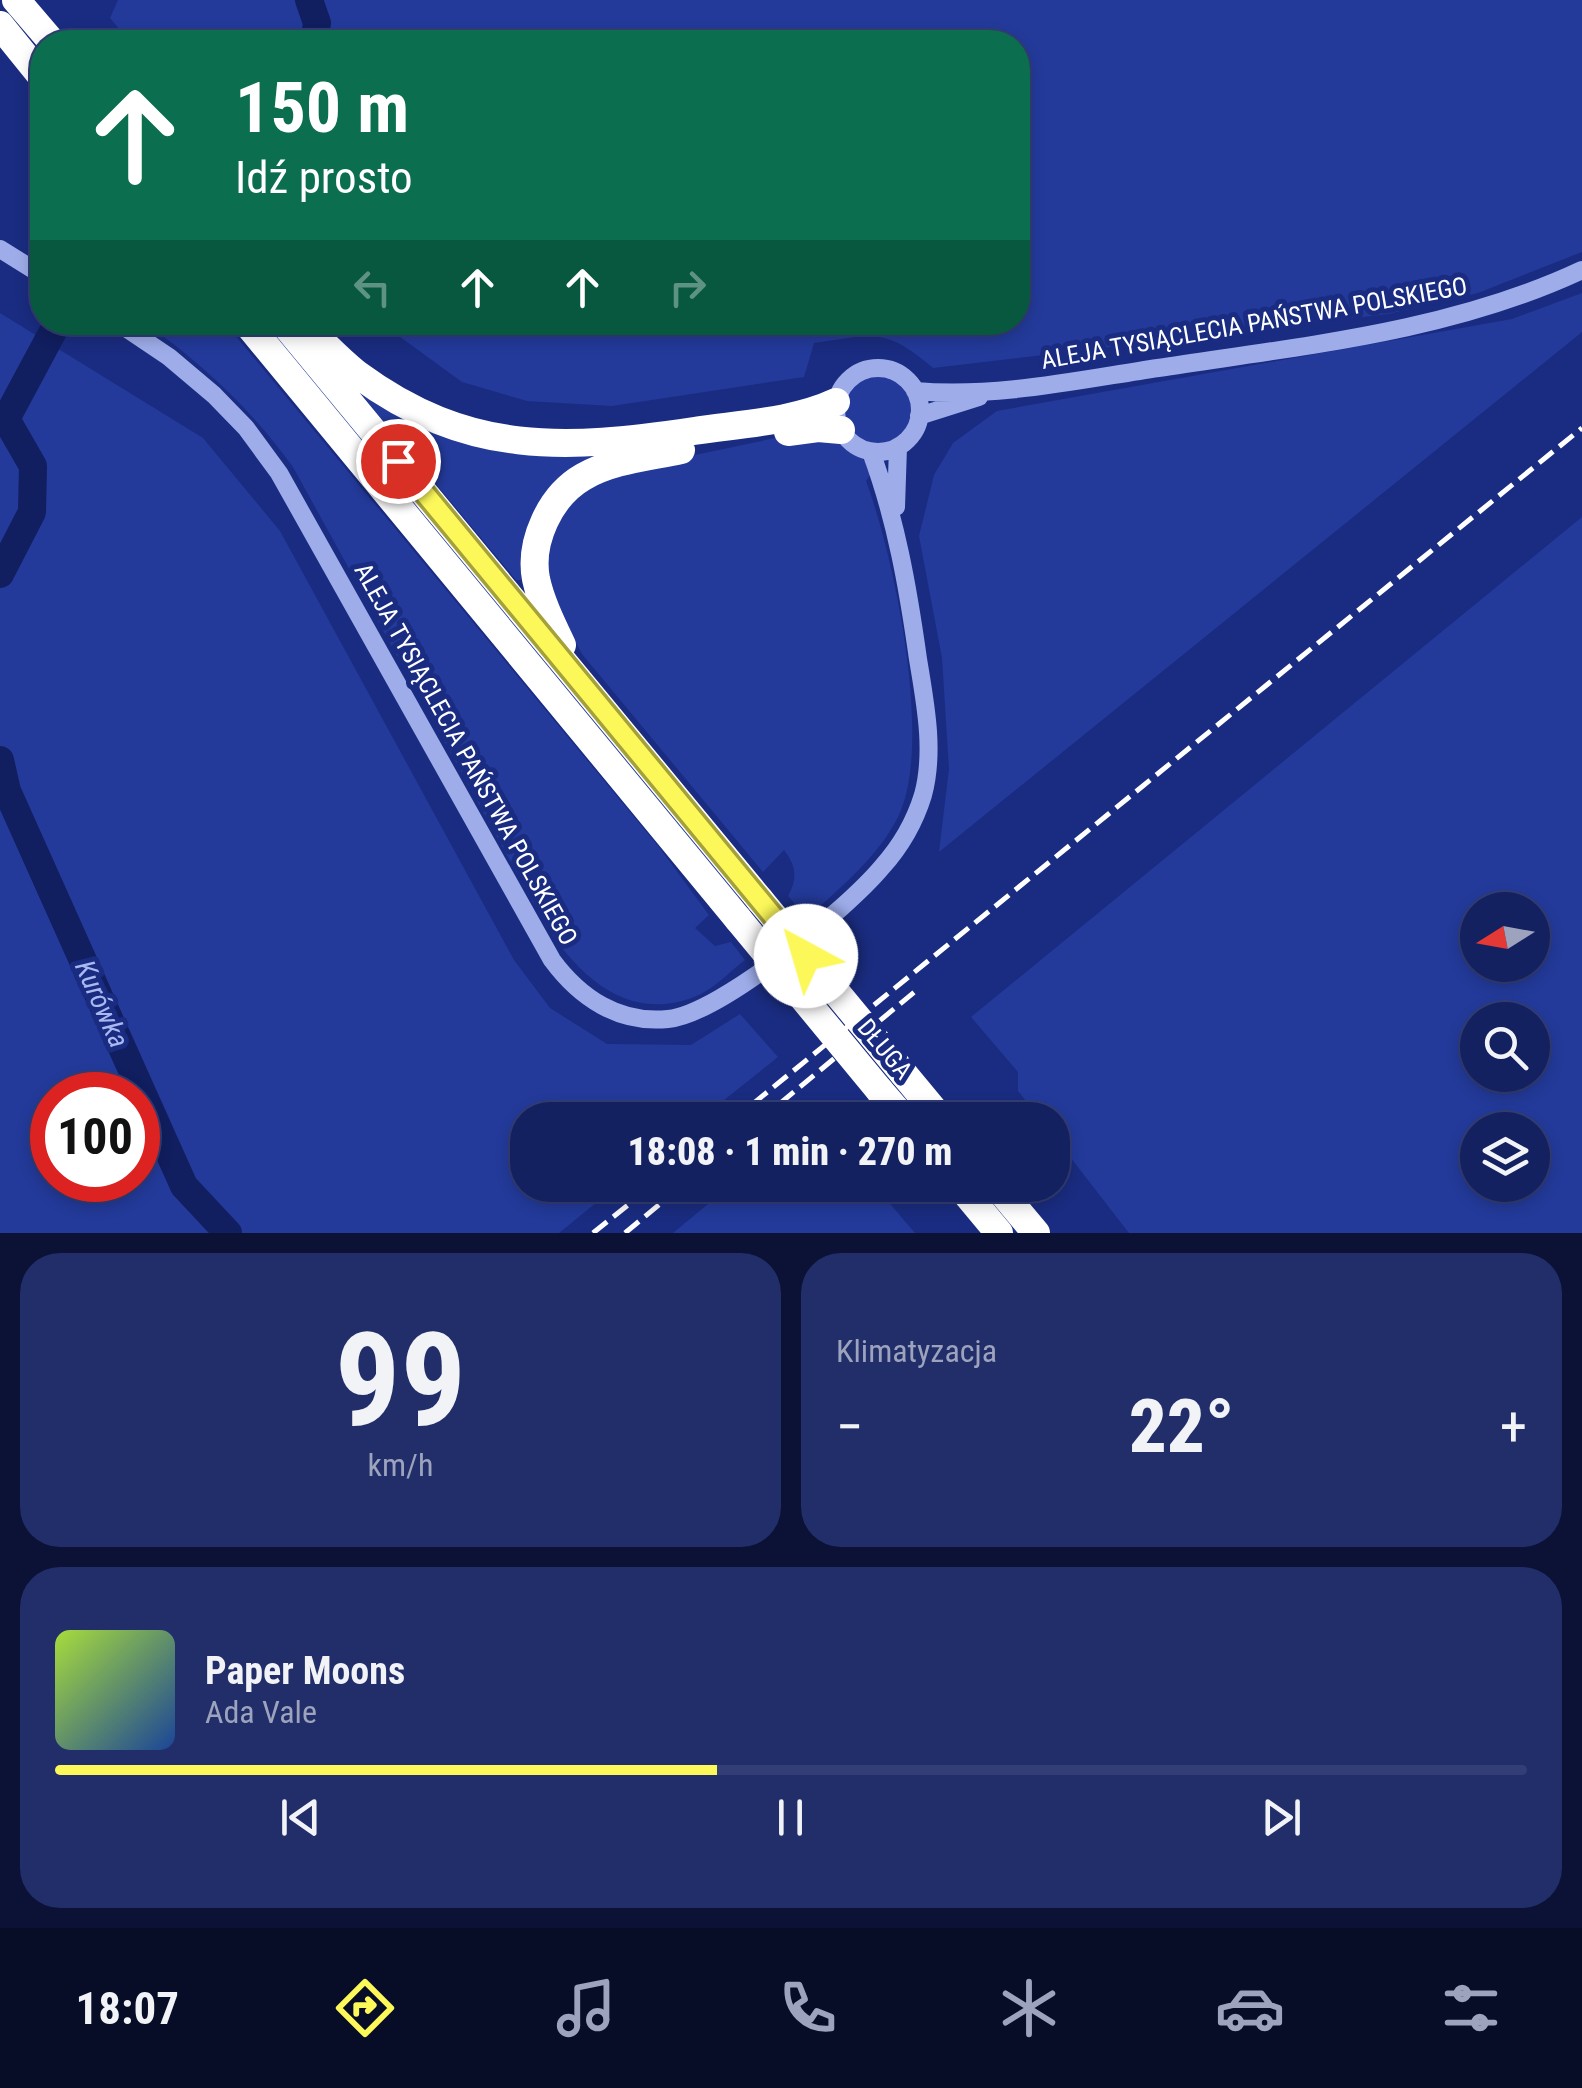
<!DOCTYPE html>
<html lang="pl">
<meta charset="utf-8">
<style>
body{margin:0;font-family:"Roboto Condensed",sans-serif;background:#212e6a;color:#f1f3f6;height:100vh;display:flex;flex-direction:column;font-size:38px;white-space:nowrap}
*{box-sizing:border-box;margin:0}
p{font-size:32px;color:#9da3bd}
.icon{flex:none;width:55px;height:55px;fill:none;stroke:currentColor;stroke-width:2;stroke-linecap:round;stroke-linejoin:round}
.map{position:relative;height:1233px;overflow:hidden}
.side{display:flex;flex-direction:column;gap:20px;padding:20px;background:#0b1235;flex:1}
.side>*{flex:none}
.hud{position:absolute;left:30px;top:30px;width:1000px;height:305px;border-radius:40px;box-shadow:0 5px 15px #0003,0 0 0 2px #333e76;background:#0b6e4f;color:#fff;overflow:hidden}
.needle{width:65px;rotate:259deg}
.fabs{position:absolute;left:1460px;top:892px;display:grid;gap:20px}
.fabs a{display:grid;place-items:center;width:90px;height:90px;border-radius:50%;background:#142161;box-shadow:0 5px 15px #0003,0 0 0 2px #333e76;font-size:50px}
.speed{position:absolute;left:30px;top:1072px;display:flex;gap:20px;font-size:50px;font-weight:700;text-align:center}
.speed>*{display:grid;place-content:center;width:130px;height:130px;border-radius:50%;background:#142161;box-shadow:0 5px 15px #0003,0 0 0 2px #333e76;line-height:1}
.speed .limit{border:15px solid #d22;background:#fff;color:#111}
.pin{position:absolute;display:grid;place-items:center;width:85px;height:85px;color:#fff;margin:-42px;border:5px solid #fff;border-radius:50%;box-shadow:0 2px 10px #0007}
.me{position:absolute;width:110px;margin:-55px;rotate:321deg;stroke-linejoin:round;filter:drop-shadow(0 0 8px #0008)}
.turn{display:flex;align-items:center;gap:35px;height:210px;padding:0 40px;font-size:45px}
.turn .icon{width:130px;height:130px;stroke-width:2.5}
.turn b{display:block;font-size:70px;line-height:85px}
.lanes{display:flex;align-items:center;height:95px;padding:0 40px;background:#0003;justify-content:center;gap:50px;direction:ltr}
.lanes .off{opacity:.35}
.big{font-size:75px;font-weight:800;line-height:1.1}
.side .card{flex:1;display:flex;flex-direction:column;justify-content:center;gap:15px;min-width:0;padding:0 35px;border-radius:40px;background:#212e6a}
.side .dial{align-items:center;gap:0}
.dial b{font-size:130px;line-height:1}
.song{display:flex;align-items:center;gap:30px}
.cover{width:120px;height:120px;border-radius:15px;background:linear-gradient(135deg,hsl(80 70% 55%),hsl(220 70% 35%))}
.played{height:10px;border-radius:5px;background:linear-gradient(90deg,#fcf85a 45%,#333e76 45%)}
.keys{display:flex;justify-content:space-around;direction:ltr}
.heat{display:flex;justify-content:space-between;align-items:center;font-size:55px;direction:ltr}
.side .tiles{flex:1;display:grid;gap:20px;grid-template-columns:1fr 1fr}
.card:last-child{grid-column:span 2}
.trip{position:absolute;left:510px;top:1102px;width:560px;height:100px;border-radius:40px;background:#142161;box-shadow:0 5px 15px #0003,0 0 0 2px #333e76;font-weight:800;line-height:100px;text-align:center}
.menu{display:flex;height:160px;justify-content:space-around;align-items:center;background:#080d27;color:#9da3bd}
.menu .icon{width:70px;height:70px}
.menu .on{color:#fcf85a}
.menu b{font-size:45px;color:#f1f3f6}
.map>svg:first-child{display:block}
.green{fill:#233a9a;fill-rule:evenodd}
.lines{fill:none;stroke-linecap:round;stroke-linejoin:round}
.canal{stroke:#111e5f;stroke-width:18}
.river{stroke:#111e5f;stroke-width:28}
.minor{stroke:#9eadea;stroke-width:18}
.highway{stroke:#fff;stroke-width:28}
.rail{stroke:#fff;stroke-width:5;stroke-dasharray:18 8;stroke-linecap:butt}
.highway-bridge{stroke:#fff;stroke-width:28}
.route-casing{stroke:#a4a13a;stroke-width:25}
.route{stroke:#fcf85a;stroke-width:18}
.labels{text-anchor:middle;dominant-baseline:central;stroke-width:10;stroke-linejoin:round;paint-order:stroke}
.street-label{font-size:25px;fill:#fff;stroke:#1a2c81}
.water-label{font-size:28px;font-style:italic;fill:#aab8f2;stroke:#1a2c81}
</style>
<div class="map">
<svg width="1582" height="1233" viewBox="0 0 1582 1233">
<rect width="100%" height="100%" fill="#1a2c81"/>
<!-- green -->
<path class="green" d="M 118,0 L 1582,0 L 1582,252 L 1478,293 L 1388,314 L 933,368 C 884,326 873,335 814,343 L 804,377 L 612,406 L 527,401 L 462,382 L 381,323 L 1018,322 L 1018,42 L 130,42 L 110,18 Z
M 1582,293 L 1582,332 L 939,852 L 949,769 L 942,658 L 919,536 L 934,475 L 953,443 L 997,411 L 1512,319 Z
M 0,313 L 203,438 L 280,531 L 514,960 L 550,1008 L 607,1044 L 691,1045 L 740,1014 L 778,1057 L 699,1120 L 528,1120 L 528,1185 L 618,1185 L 559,1233 L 0,1233 ZM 52,1095 L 138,1095 L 138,1180 L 52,1180 Z
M 145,323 L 225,323 L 659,847 L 709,915 L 695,928 L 715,946 L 731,942 L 745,960 C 729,972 713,990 694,997 C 627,1023 578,975 545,924 L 293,467 C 251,409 203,364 145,323 Z
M 259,323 L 269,323 L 742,895 L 737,899 Z
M844 409a34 34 0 1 1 68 0a34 34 0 1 1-68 0Z
M 351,382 L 403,412 L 609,452 L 594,461 L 524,580 L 516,580 Z
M 780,437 C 819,439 851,433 872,472 L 866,481 C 894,556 934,744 898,817 C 877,858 841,887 807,918 L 788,896 C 798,879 796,865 784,850 L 763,872 L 582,654 L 553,601 L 545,558 L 557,518 L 587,486 L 624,470 Z
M 1582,517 L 1582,1233 L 1129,1233 L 1053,1135 L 1052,1120 L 1041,1120 L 1018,1091 L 1018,1072 L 971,1017 ZM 1478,910 L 1532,910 L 1532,965 L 1478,965 ZM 1478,1020 L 1532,1020 L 1532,1075 L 1478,1075 ZM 1478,1130 L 1532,1130 L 1532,1185 L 1478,1185 Z
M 731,1185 L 874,1185 L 915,1233 L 673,1233 Z"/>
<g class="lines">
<!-- canal -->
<path class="canal" d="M 0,421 L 6,419"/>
<!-- river -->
<path class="river" d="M 309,0 L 317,23 L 314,42
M 0,574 L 32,512 L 33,466 L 6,419 L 58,322
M 0,760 L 7,791 L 184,1186 L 228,1233"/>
<!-- minor -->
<path class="minor" d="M 0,249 L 42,275
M 117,322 L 169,357 L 214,395 L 246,428 L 279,473 L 552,960 C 580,998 619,1024 668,1019 C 720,1014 847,909 882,867 C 900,847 915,821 923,795 C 935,751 925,702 918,659 C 908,588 896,519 871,452
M836 410a42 42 0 1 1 84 0a42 42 0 1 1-84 0Z
M 915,391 C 997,398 1078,380 1158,368 C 1301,346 1450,332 1582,270
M 919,416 L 979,397
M 896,507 L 898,447"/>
<!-- highway -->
<path class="highway" d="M 16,0 L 52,42
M 0,25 L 42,77
M 246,322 L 738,919
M 283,322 L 760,900
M 306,327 C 323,342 339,360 357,374 C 468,456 565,450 694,431 C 740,424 793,422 836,402
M 788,432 L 818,428 L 841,430
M 562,645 C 552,624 541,602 536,579 C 529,542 550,496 583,477 C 612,460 648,457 681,450
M 903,1073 L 942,1120
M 880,1091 L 905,1120
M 959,1185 L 999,1233
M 996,1185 L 1036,1233"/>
<!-- rail -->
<path class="rail" d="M 733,1120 L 1582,428
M 760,1120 L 918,989
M 593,1233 L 653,1185
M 625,1233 L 683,1185"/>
<!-- highway-bridge -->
<path class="highway-bridge" d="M 760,900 L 903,1073
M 738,919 L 880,1091"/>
</g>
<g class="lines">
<!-- route casing -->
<g class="route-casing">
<path id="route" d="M 398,461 L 806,956"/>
</g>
<!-- route -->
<use href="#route" class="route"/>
</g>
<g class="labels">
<!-- street labels -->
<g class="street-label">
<text transform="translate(1254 323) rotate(-10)">ALEJA TYSIĄCLECIA PAŃSTWA POLSKIEGO</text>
<text transform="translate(466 754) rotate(61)">ALEJA TYSIĄCLECIA PAŃSTWA POLSKIEGO</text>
<text transform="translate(885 1049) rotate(50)">DŁUGA</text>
</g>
<!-- water labels -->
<g class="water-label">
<text transform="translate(102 1004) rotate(66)">Kurówka</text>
</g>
</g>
</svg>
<div class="fabs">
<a><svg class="needle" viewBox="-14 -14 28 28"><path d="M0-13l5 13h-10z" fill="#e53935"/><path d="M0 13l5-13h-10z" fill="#9da3bd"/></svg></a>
<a><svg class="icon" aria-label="search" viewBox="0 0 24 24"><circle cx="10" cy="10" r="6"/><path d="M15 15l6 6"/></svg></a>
<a><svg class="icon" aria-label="layers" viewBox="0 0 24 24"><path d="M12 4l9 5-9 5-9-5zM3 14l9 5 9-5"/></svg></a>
</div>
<div class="speed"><div class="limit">100</div></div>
<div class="pin" style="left:398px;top:461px;background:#d93025"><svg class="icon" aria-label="arrive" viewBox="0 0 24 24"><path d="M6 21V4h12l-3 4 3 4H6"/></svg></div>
<svg class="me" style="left:806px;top:956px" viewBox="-20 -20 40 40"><circle r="19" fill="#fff"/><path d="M0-13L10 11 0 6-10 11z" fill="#fcf85a"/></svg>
<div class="trip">18:08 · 1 min · 270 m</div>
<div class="hud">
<div class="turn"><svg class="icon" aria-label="ahead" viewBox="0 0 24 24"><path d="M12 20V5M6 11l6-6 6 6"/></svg><div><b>150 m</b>Idź prosto</div></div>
<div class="lanes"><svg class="icon off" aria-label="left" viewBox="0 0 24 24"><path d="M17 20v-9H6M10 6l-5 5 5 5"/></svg><svg class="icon" aria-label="ahead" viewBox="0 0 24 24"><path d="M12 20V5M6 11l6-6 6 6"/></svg><svg class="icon" aria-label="ahead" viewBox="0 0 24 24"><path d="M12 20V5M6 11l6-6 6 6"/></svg><svg class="icon off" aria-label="right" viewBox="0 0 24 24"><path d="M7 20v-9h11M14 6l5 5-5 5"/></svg></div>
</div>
</div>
<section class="side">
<div class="tiles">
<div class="card dial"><b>99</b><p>km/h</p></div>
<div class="card"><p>Klimatyzacja</p>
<div class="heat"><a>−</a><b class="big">22°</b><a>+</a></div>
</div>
<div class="card">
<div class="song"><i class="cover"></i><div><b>Paper Moons</b><p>Ada Vale</p></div></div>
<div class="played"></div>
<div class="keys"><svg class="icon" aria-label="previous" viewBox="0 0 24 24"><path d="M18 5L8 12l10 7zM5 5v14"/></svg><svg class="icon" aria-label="pause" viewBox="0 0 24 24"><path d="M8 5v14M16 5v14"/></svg><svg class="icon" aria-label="next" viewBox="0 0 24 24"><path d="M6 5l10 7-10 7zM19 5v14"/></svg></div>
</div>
</div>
</section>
<nav class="menu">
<b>18:07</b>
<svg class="icon on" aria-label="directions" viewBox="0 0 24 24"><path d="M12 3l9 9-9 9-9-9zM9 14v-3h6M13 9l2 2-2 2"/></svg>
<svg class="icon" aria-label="music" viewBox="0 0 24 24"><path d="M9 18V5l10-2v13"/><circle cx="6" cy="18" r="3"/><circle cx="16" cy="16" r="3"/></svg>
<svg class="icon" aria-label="phone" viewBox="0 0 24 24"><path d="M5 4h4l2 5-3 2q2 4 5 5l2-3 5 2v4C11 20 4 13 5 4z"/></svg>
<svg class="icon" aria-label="climate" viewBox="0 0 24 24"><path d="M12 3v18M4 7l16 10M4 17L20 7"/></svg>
<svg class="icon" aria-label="car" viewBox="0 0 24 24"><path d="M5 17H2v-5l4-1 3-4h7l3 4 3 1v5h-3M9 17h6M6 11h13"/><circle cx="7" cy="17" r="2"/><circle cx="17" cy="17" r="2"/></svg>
<svg class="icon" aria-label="filters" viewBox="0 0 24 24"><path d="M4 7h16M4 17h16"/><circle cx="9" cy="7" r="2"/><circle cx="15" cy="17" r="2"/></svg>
</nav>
